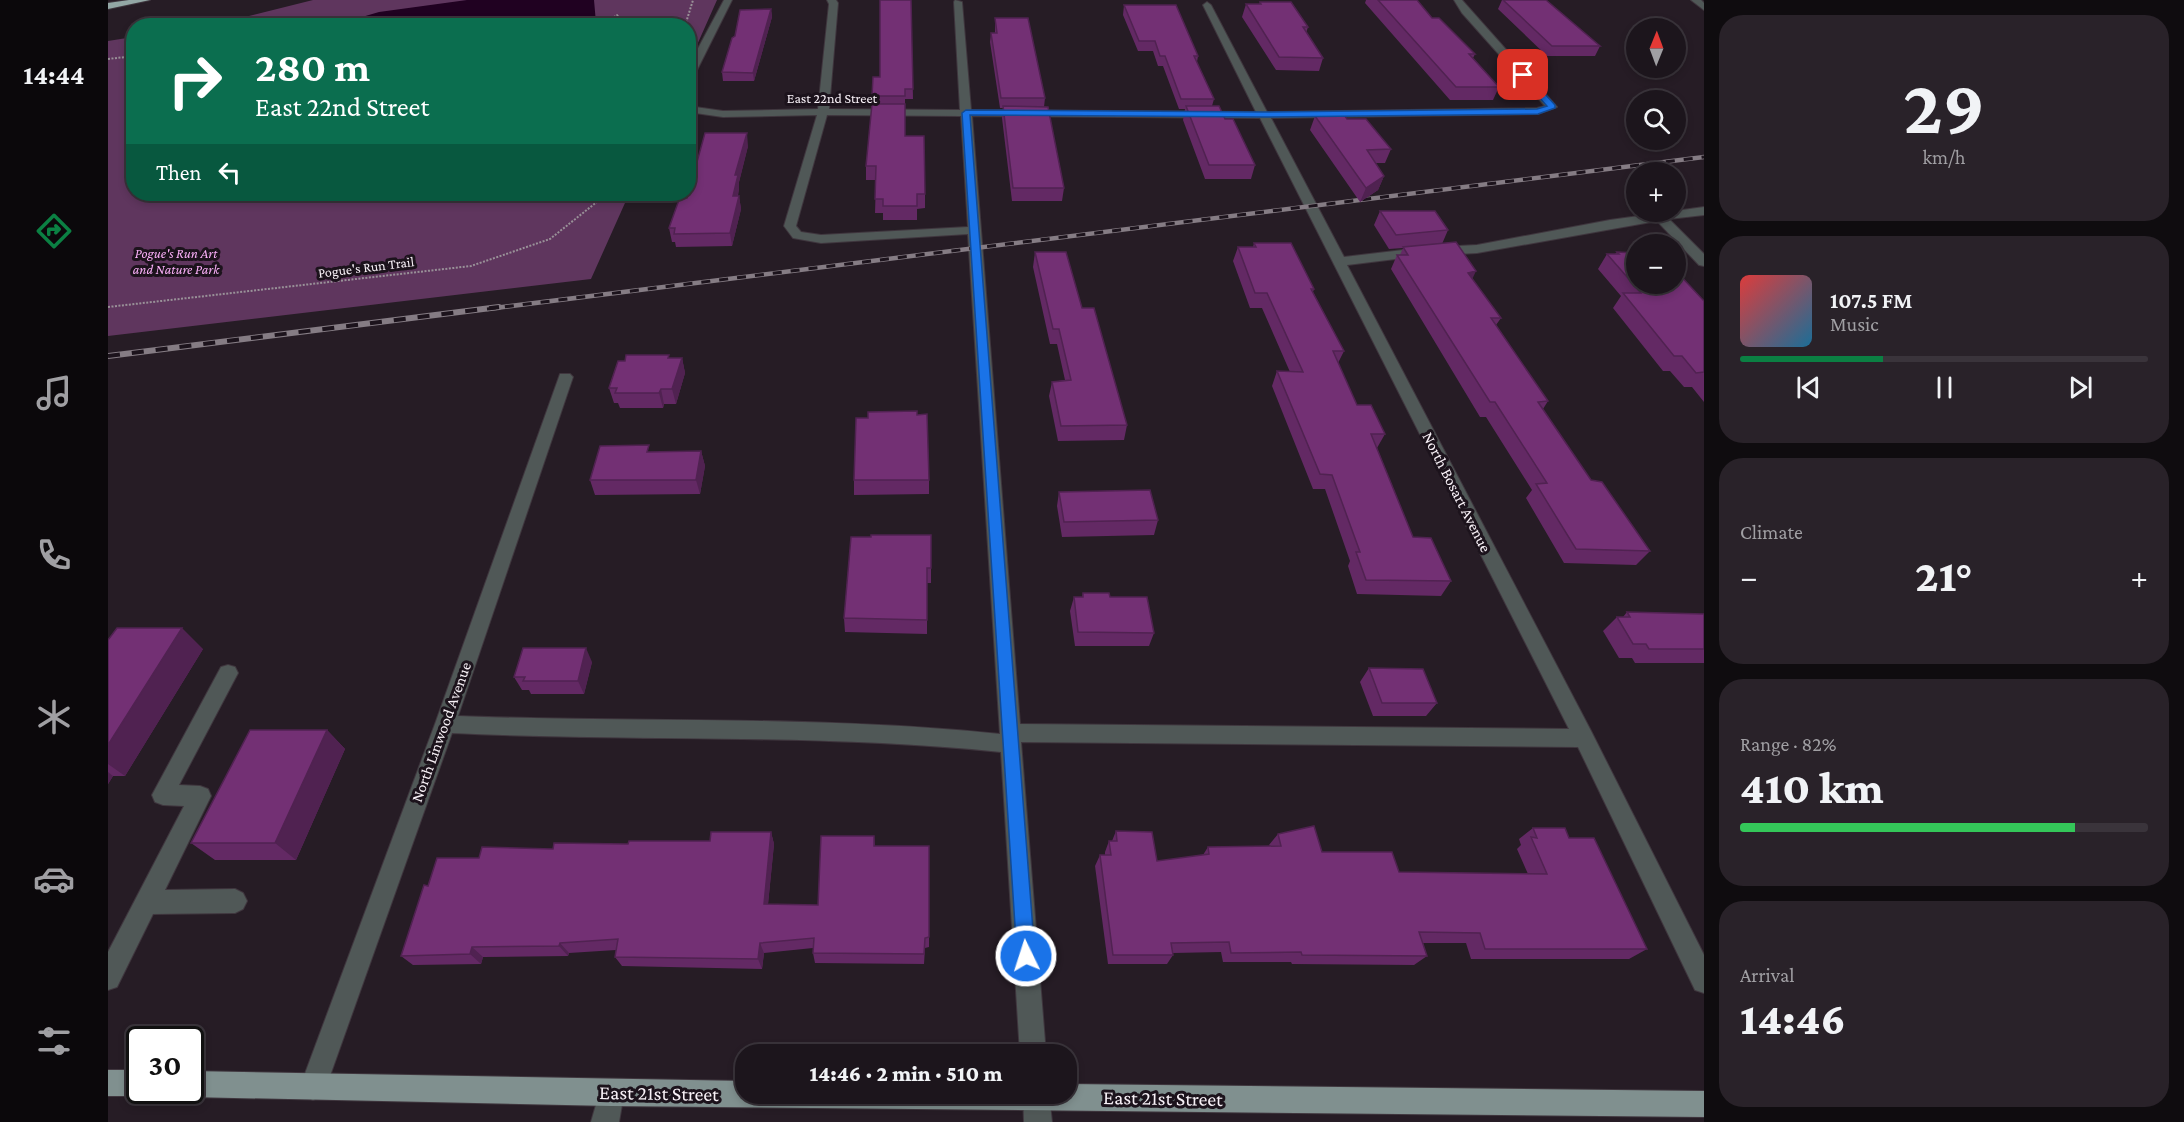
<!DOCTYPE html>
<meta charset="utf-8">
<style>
body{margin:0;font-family:"Crimson Pro",serif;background:#292229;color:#f1f3f6;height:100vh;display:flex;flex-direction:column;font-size:22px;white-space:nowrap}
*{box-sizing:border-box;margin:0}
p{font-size:20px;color:#a09fa3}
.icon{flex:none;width:33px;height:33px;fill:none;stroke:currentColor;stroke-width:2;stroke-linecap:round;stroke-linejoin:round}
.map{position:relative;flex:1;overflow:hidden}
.sheet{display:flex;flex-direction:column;gap:15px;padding:15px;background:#0f0c0f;width:480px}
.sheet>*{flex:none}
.hud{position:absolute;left:18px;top:18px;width:570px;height:183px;border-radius:24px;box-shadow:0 3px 9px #0003,0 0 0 2px #3a343b;background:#0b6e4f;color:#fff;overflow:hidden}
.needle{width:39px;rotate:1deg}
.fabs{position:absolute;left:1518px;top:18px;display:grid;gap:12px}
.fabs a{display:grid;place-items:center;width:60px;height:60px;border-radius:50%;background:#1c151c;box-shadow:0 3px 9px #0003,0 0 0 2px #3a343b;font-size:30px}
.speed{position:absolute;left:18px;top:1026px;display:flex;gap:12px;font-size:30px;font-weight:700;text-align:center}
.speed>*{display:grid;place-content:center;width:78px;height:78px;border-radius:50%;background:#1c151c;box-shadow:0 3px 9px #0003,0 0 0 2px #3a343b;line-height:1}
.speed .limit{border:3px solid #111;border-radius:9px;background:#fff;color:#111}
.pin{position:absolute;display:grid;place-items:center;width:51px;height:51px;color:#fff;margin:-26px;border-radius:12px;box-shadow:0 3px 9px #0006}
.me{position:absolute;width:66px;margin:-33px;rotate:356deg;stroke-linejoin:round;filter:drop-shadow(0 0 4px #0008)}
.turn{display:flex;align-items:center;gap:21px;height:126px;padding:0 30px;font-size:27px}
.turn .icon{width:78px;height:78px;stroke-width:2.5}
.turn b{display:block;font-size:42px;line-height:51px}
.then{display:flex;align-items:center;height:57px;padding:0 30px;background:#0003;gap:12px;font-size:22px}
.big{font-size:45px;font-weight:800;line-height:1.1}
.sheet .tile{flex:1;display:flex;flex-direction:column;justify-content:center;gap:9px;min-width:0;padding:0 21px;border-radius:24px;background:#292229}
.sheet .dial{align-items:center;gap:0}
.dial b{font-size:78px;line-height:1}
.song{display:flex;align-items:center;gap:18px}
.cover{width:72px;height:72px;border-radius:9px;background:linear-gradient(135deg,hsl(0 70% 55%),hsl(200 70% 35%))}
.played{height:6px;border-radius:3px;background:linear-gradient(90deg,#0b8043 35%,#3a343b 35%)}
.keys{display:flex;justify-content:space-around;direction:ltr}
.heat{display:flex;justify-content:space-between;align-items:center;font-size:33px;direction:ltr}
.charge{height:9px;border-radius:4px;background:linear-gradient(90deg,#34c759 82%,#3a343b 0)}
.trip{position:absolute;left:627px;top:1044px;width:342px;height:60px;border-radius:24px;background:#1c151c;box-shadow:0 3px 9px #0003,0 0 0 2px #3a343b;font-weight:800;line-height:60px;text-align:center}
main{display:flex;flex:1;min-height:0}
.tab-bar{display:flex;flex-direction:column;width:108px;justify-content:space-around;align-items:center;background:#0b080b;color:#a09fa3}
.tab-bar .icon{width:42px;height:42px}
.tab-bar .on{color:#0b8043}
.tab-bar b{font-size:27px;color:#f1f3f6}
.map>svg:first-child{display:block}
.green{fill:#5f365e}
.water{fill:#200121}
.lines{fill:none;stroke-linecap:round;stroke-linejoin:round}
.minor-casing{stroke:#3f363e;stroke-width:2}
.major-casing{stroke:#3f363e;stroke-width:2}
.highway-casing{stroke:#3f363e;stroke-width:2}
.path{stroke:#999198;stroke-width:2;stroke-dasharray:2 1.5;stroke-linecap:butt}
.minor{fill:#505857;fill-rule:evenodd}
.major{fill:#80908f;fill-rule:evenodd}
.highway{fill:#93a7a5;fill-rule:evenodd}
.rail-far1-casing{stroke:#857c84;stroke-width:4.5}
.rail-casing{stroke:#857c84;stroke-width:6}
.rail-far1{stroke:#1c131c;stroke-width:3;stroke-dasharray:9;stroke-linecap:butt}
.rail{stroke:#1c131c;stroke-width:4;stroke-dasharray:12;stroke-linecap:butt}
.wall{fill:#632964}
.shaded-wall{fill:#502251}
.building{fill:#733074;stroke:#502251;stroke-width:1.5}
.route{fill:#1a73e8;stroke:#114b97;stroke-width:1.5}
.labels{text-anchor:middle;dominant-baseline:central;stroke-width:6;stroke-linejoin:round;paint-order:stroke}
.far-street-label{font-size:14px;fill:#f8f1f7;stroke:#1c131c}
.far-park-label{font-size:14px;font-style:italic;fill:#faaff8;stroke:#1c131c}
.street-label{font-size:16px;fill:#f8f1f7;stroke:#1c131c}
.near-street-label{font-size:20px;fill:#f8f1f7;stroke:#1c131c}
</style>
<main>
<nav class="tab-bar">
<b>14:44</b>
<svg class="icon on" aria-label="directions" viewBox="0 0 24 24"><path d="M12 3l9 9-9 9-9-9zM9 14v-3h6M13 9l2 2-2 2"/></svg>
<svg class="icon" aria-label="music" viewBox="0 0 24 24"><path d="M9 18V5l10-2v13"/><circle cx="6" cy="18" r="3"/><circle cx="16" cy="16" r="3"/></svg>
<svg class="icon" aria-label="phone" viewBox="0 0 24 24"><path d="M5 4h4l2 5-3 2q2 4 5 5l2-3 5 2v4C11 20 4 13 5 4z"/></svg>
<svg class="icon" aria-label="climate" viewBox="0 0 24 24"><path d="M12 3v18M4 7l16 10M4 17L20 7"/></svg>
<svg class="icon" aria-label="car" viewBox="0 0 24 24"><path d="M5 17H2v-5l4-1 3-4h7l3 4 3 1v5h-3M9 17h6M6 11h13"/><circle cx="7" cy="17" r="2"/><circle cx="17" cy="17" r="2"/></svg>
<svg class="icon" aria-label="filters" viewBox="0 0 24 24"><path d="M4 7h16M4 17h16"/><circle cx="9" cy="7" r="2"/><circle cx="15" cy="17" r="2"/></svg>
</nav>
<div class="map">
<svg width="1596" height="1122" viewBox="0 0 1596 1122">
<rect width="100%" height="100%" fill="#261c25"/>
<!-- green -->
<path class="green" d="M 205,0 L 609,0 L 581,63 L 580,26 L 101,26 Z
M 25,37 L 26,194 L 521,194 L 483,279 L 0,336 L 0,41 Z"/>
<!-- water -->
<path class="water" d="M 359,0 L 486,0 L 488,23 L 486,26 L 427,25 L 406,21 L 391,26 L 227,25 L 271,12 Z"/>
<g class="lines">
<!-- minor casing -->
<g class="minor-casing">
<path id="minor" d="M 616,0 L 624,0 L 585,78 L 580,81 L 580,67 Z
M 719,0 L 728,0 L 730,3 L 721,109 L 852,110 L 846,2 L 847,0 L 854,2 L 863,110 L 1148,112 L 1095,5 L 1099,2 L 1103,5 L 1159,112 L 1429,108 L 1437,106 L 1354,13 L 1346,0 L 1354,0 L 1449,107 L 1430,114 L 1163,118 L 1236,257 L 1312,248 L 1369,245 L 1502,220 L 1596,207 L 1596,215 L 1561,219 L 1596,254 L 1596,266 L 1591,265 L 1549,221 L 1369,253 L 1312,256 L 1239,265 L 1483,731 L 1596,955 L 1596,993 L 1587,990 L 1470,747 L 913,742 L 938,1054 L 912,1054 L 893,752 C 711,733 527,742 344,733 L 218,1087 L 214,1096 L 205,1100 L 196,1096 L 192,1087 L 327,724 L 452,374 L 462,374 L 465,377 L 350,716 C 531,723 712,715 892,734 L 860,234 L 713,243 L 685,238 L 676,226 L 709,115 L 615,117 L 580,112 L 580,106 L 615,111 L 710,109 L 721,4 ZM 719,115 L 853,116 L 860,227 L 713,235 L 693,232 L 688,226 ZM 864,116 L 1152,118 L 1461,729 L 912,724 Z
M 1583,0 L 1593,0 L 1596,3 L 1596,10 Z
M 120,665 L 127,667 L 130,673 L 71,785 L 92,786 L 100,789 L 103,796 L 57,890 L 127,889 L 135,893 L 139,901 L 135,909 L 127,913 L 45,914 L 9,987 L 0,990 L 0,952 L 76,806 L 55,805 L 47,802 L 44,795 L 113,667 Z
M 503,1080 L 512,1084 L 516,1093 L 511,1122 L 483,1122 L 494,1084 Z
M 915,1094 L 941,1094 L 944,1122 L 916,1122 Z"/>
</g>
<!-- major casing -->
<g class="major-casing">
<path id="major" d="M 0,1070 L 32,1070 L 32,1090 L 42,1090 L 41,1092 L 32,1096 L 0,1096 Z
M 82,1071 L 638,1081 L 638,1094 L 958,1094 L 958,1084 L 1596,1091 L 1596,1117 L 503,1106 L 82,1097 L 71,1090 L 82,1090 Z"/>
</g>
<!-- highway casing -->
<g class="highway-casing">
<path id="highway" d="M 21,0 L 42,0 L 0,9 L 0,3 Z"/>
</g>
<!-- path -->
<path class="path" d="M 495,26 L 509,15 L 517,26
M 577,26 L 585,0
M 0,59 L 26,56
M 0,307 L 363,266 L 442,239 L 499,194"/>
<!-- minor -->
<use href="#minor" class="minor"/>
<!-- major -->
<use href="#major" class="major"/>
<!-- highway -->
<use href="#highway" class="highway"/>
<!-- rail-far1 casing -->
<g class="rail-far1-casing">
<path id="rail-far1" d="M 379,309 L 1596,157"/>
</g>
<!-- rail casing -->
<g class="rail-casing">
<path id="rail" d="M 0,356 L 391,307"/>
</g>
<!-- rail-far1 -->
<use href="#rail-far1" class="rail-far1"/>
<!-- rail -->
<use href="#rail" class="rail"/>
</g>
<!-- wall -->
<path class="wall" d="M 803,0 L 805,99 L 797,99 L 797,136 L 817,194 L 817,208 L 809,209 L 809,220 L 775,220 L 775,213 L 767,213 L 768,180 L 758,180 L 758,166 L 765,104 L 764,96 Z
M 1258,0 L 1309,0 L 1324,18 L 1367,54 L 1365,58 L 1391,87 L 1385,100 L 1342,100 L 1257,3 Z
M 1394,0 L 1438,0 L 1492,46 L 1487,56 L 1439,56 L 1390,9 Z
M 1152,2 L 1200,27 L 1198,33 L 1215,58 L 1211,71 L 1168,70 L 1134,17 L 1138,4 L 1151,4 Z
M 1016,5 L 1090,56 L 1089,62 L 1106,99 L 1104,106 L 1117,119 L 1147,165 L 1143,179 L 1097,179 L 1075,120 L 1077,109 L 1071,109 L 1055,66 L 1050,66 L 1045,51 L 1030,51 L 1015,15 Z
M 663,9 L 664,17 L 646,81 L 615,81 L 614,72 Z
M 887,18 L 937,98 L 936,107 L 956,188 L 954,201 L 904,201 L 894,118 L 895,108 L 892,108 L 882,42 L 883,33 L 887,33 Z
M 1207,116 L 1239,119 L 1283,149 L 1277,163 L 1267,163 L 1276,176 L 1270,190 L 1252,202 L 1202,130 Z
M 640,146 L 631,182 L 631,188 L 630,196 L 631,196 L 633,209 L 624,246 L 568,247 L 567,242 L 564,242 L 561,228 L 579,198 Z
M 1272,211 L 1340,230 L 1334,244 L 1364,279 L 1393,318 L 1388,325 L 1440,401 L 1435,409 L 1483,480 L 1542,551 L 1528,565 L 1456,563 L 1418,498 L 1424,490 L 1378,417 L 1372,417 L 1283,269 L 1289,255 L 1292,255 L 1295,248 L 1281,249 L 1266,225 Z
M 1146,243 L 1206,289 L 1205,292 L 1236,351 L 1230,363 L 1249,405 L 1277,434 L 1269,448 L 1305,537 L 1343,581 L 1333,596 L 1249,594 L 1240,566 L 1242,561 L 1217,489 L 1205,489 L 1164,386 L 1169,371 L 1182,372 L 1154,308 L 1142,308 L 1125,261 L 1130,247 L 1145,247 Z
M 927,252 L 974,308 L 1019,425 L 1016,440 L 950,441 L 941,396 L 944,382 L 957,380 L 949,344 L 942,344 L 925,267 Z
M 1509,252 L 1596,301 L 1596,402 L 1584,387 L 1576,387 L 1562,371 L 1555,371 L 1505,308 L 1513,296 L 1490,269 L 1499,254 L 1507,254 Z
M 561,355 L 561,358 L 574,358 L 577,373 L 568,404 L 556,404 L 555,408 L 512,408 L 510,403 L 506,403 L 501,388 L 517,361 Z
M 809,415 L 821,480 L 821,494 L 746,495 L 746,480 Z
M 593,451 L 597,466 L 592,494 L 487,495 L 482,480 Z
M 951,492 L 1050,520 L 1046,535 L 954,537 L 949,506 Z
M 743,537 L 823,568 L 823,583 L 819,583 L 819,634 L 737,632 L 736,618 Z
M 975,593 L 1002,597 L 1046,633 L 1041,646 L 967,646 L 962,611 L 966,597 L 974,597 Z
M 1519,612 L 1596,614 L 1596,663 L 1527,663 L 1524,658 L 1511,658 L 1495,631 L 1509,617 L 1515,617 Z
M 0,640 L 95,649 L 17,776 L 5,776 L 0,784 Z
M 484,662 L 476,694 L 423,694 L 421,690 L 414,690 L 406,677 Z
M 1261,668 L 1329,703 L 1318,716 L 1265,716 L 1252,682 Z
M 219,730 L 237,749 L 188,860 L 107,860 L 83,843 Z
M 1425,828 L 1461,838 L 1539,949 L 1521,959 L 1363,959 L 1358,943 L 1315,943 L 1319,956 L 1306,965 L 1184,964 L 1183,962 L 1115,962 L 1113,952 L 1065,953 L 1065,955 L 1059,964 L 1000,964 L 987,866 L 992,855 L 997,855 L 997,852 L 1001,841 L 1004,841 L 1008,831 L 1049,861 L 1095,855 L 1100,847 L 1162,846 L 1161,845 L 1170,834 L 1214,852 L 1291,872 L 1420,874 L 1409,849 L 1413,845 L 1411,839 Z
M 663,832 L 666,844 L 660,904 L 710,905 L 766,836 L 767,846 L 821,937 L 821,947 L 817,948 L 816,964 L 707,963 L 705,953 L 705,948 L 656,953 L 654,969 L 514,966 L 507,957 L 508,950 L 461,953 L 460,956 L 375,957 L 373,964 L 305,965 L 293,956 L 320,886 L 371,858 L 445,849 L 602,841 Z"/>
<!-- shaded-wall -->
<path class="shaded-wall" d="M 663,9 L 664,17 L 646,81 L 645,73 Z
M 639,133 L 640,146 L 631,182 L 631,188 L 627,209 L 625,196 L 627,175 Z
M 1276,176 L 1270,190 L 1252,202 L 1258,188 Z
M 631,196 L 633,209 L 624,246 L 622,233 Z
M 1368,271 L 1361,286 L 1360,273 Z
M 574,358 L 577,373 L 568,404 L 564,389 Z
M 553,389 L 556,404 L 555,408 L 551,393 Z
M 593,451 L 597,466 L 592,494 L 588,480 Z
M 74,628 L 95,649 L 17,776 L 0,764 L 0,745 Z
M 478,648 L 484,662 L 476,694 L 470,681 Z
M 219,730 L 237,749 L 188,860 L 167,843 Z
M 0,772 L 5,776 L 0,784 Z
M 663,832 L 666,844 L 659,914 L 656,904 Z
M 452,943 L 461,953 L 460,956 L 451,946 Z
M 652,943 L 656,953 L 654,969 L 650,959 Z
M 364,947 L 375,957 L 373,964 L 362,954 Z"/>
<!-- building -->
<path class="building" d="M 772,0 L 803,0 L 805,89 L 797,89 L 797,96 L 764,96 L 765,77 L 772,77 Z
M 1270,0 L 1309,0 L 1324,18 L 1331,18 L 1367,54 L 1361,54 L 1391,87 L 1348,87 Z
M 1395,0 L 1438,0 L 1492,46 L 1444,46 Z
M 1152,2 L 1183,2 L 1200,27 L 1195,27 L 1215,58 L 1171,57 L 1138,4 L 1153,4 Z
M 1016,5 L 1068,5 L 1090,56 L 1086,56 L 1106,99 L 1073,99 L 1057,56 L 1052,56 L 1047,41 L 1031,41 Z
M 663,9 L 645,73 L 614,72 L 624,38 L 627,36 L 632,10 Z
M 887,18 L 920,18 L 937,98 L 893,98 L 883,33 L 889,33 Z
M 764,104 L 797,104 L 797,136 L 816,136 L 817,194 L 809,194 L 809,206 L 775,206 L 775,199 L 767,199 L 768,166 L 758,166 Z
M 895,106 L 940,107 L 956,188 L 905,188 Z
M 1078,106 L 1111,106 L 1117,119 L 1125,119 L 1147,165 L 1101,165 Z
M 1207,116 L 1237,116 L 1239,119 L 1258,119 L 1283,149 L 1259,150 L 1276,176 L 1258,188 Z
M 597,133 L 639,133 L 627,175 L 630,175 L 625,196 L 631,196 L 622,233 L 566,234 L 567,228 L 561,228 L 572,197 L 579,198 Z
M 1272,211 L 1327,211 L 1340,230 L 1288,235 Z
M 1348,242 L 1368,271 L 1360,273 L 1393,318 L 1383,318 L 1440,401 L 1430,402 L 1483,480 L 1494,482 L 1542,551 L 1468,549 L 1428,484 L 1439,483 L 1387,402 L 1382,402 L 1289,255 L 1300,255 L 1295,247 Z
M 1146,243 L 1183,243 L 1206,289 L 1203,289 L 1236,351 L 1225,351 L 1249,405 L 1263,405 L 1277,434 L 1263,434 L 1305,537 L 1323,538 L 1343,581 L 1258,580 L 1248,552 L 1252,552 L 1224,475 L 1212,474 L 1169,371 L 1195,372 L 1159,293 L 1147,293 L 1130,247 L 1148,247 Z
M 927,252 L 958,252 L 974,308 L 986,308 L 1019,425 L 953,426 L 944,382 L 963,380 L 951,329 L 945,329 Z
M 1509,252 L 1528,253 L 1528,284 L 1568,284 L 1568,271 L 1596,301 L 1596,372 L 1588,373 L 1574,356 L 1566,356 L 1515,293 L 1533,293 L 1499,254 L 1511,254 Z
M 518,355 L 561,355 L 560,358 L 574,358 L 564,389 L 553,389 L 551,393 L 507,393 L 509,388 L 501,388 L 510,361 L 517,361 Z
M 809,411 L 809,415 L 819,414 L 821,480 L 746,480 L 748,418 L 760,418 L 760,412 Z
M 541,445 L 539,452 L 593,451 L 588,480 L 482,480 L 492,446 Z
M 1042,490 L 1050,520 L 956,522 L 951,492 Z
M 763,535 L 823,535 L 823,568 L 819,568 L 819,620 L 736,618 L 743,537 L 763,537 Z
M 975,593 L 1001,593 L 1002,597 L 1039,597 L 1046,633 L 970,632 L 966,597 L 975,597 Z
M 1519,612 L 1596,614 L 1596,649 L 1541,649 L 1538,644 L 1525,644 L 1509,617 L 1522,617 Z
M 9,628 L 74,628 L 0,745 L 0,640 Z
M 415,648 L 478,648 L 470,681 L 415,681 L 417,677 L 406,677 Z
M 1261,668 L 1315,669 L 1329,703 L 1274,703 Z
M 142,730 L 219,730 L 167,843 L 83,843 Z
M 1206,826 L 1214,852 L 1284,852 L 1291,872 L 1439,874 L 1423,837 L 1429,838 L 1425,828 L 1457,828 L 1461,838 L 1486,838 L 1539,949 L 1377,949 L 1372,933 L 1311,932 L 1319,956 L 1194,955 L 1193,952 L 1123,953 L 1121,942 L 1063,943 L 1065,955 L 1005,955 L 992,855 L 1003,855 L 1001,841 L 1009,841 L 1008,831 L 1044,832 L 1049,861 L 1101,854 L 1100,847 L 1173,846 L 1170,834 Z
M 603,832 L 663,832 L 656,904 L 710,905 L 713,836 L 766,836 L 766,846 L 821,846 L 821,937 L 817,938 L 816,954 L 705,953 L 706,938 L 652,943 L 650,959 L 507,957 L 510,939 L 452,943 L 451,946 L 364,947 L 362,954 L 293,956 L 316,885 L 320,886 L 329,858 L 371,858 L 374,847 L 445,849 L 446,843 L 520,844 L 521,841 L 602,841 Z"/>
<!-- route -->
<path class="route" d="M 1412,73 L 1418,73 L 1447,105 L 1447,108 L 1430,114 L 1155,117 L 862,115 L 927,956 L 924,962 L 918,965 L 911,962 L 909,956 L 854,113 L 858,110 L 1155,112 L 1429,109 L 1439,106 L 1412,76 Z"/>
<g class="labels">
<!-- far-street labels -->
<g class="far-street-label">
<text x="724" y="98">East 22nd Street</text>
<text transform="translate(258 267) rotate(-7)">Pogue's Run Trail</text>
</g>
<!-- far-park labels -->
<g class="far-park-label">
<text x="68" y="253">Pogue's Run Art<tspan x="68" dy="16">and Nature Park</tspan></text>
</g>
<!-- street labels -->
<g class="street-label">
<text transform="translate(1349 492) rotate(63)">North Bosart Avenue</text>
<text transform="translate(333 732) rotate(-70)">North Linwood Avenue</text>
</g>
<!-- near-street labels -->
<g class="near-street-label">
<text transform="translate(551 1093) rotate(1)">East 21st Street</text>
<text transform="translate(1055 1098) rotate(1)">East 21st Street</text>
</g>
</g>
</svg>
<div class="fabs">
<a><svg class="needle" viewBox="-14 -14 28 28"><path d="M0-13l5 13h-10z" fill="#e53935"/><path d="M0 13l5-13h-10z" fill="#a09fa3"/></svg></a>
<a><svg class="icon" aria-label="search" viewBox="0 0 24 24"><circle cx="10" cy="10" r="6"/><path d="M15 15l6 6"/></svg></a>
<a>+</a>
<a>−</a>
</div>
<div class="speed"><div class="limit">30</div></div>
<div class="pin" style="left:1415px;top:75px;background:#d93025"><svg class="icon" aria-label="arrive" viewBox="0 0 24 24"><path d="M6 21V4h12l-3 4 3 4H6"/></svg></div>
<svg class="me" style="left:918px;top:956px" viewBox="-20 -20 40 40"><circle r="17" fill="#1a73e8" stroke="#fff" stroke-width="3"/><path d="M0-11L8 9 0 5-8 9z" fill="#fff"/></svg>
<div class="trip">14:46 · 2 min · 510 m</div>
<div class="hud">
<div class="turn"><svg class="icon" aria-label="right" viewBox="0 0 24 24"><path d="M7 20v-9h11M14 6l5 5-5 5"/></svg><div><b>280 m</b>East 22nd Street</div></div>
<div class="then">Then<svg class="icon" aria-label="left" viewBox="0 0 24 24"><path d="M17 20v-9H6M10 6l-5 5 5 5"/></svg></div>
</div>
</div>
<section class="sheet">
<div class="tile dial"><b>29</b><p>km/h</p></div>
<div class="tile">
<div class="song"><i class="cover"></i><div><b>107.5 FM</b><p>Music</p></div></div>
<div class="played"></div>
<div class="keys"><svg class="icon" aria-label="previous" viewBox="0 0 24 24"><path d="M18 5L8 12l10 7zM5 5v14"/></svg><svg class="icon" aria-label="pause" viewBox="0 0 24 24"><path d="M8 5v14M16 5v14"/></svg><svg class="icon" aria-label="next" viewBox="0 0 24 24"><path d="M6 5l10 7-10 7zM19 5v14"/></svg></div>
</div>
<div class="tile"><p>Climate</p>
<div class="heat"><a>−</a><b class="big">21°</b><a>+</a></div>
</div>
<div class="tile"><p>Range · 82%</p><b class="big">410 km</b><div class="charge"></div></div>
<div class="tile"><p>Arrival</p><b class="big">14:46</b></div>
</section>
</main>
